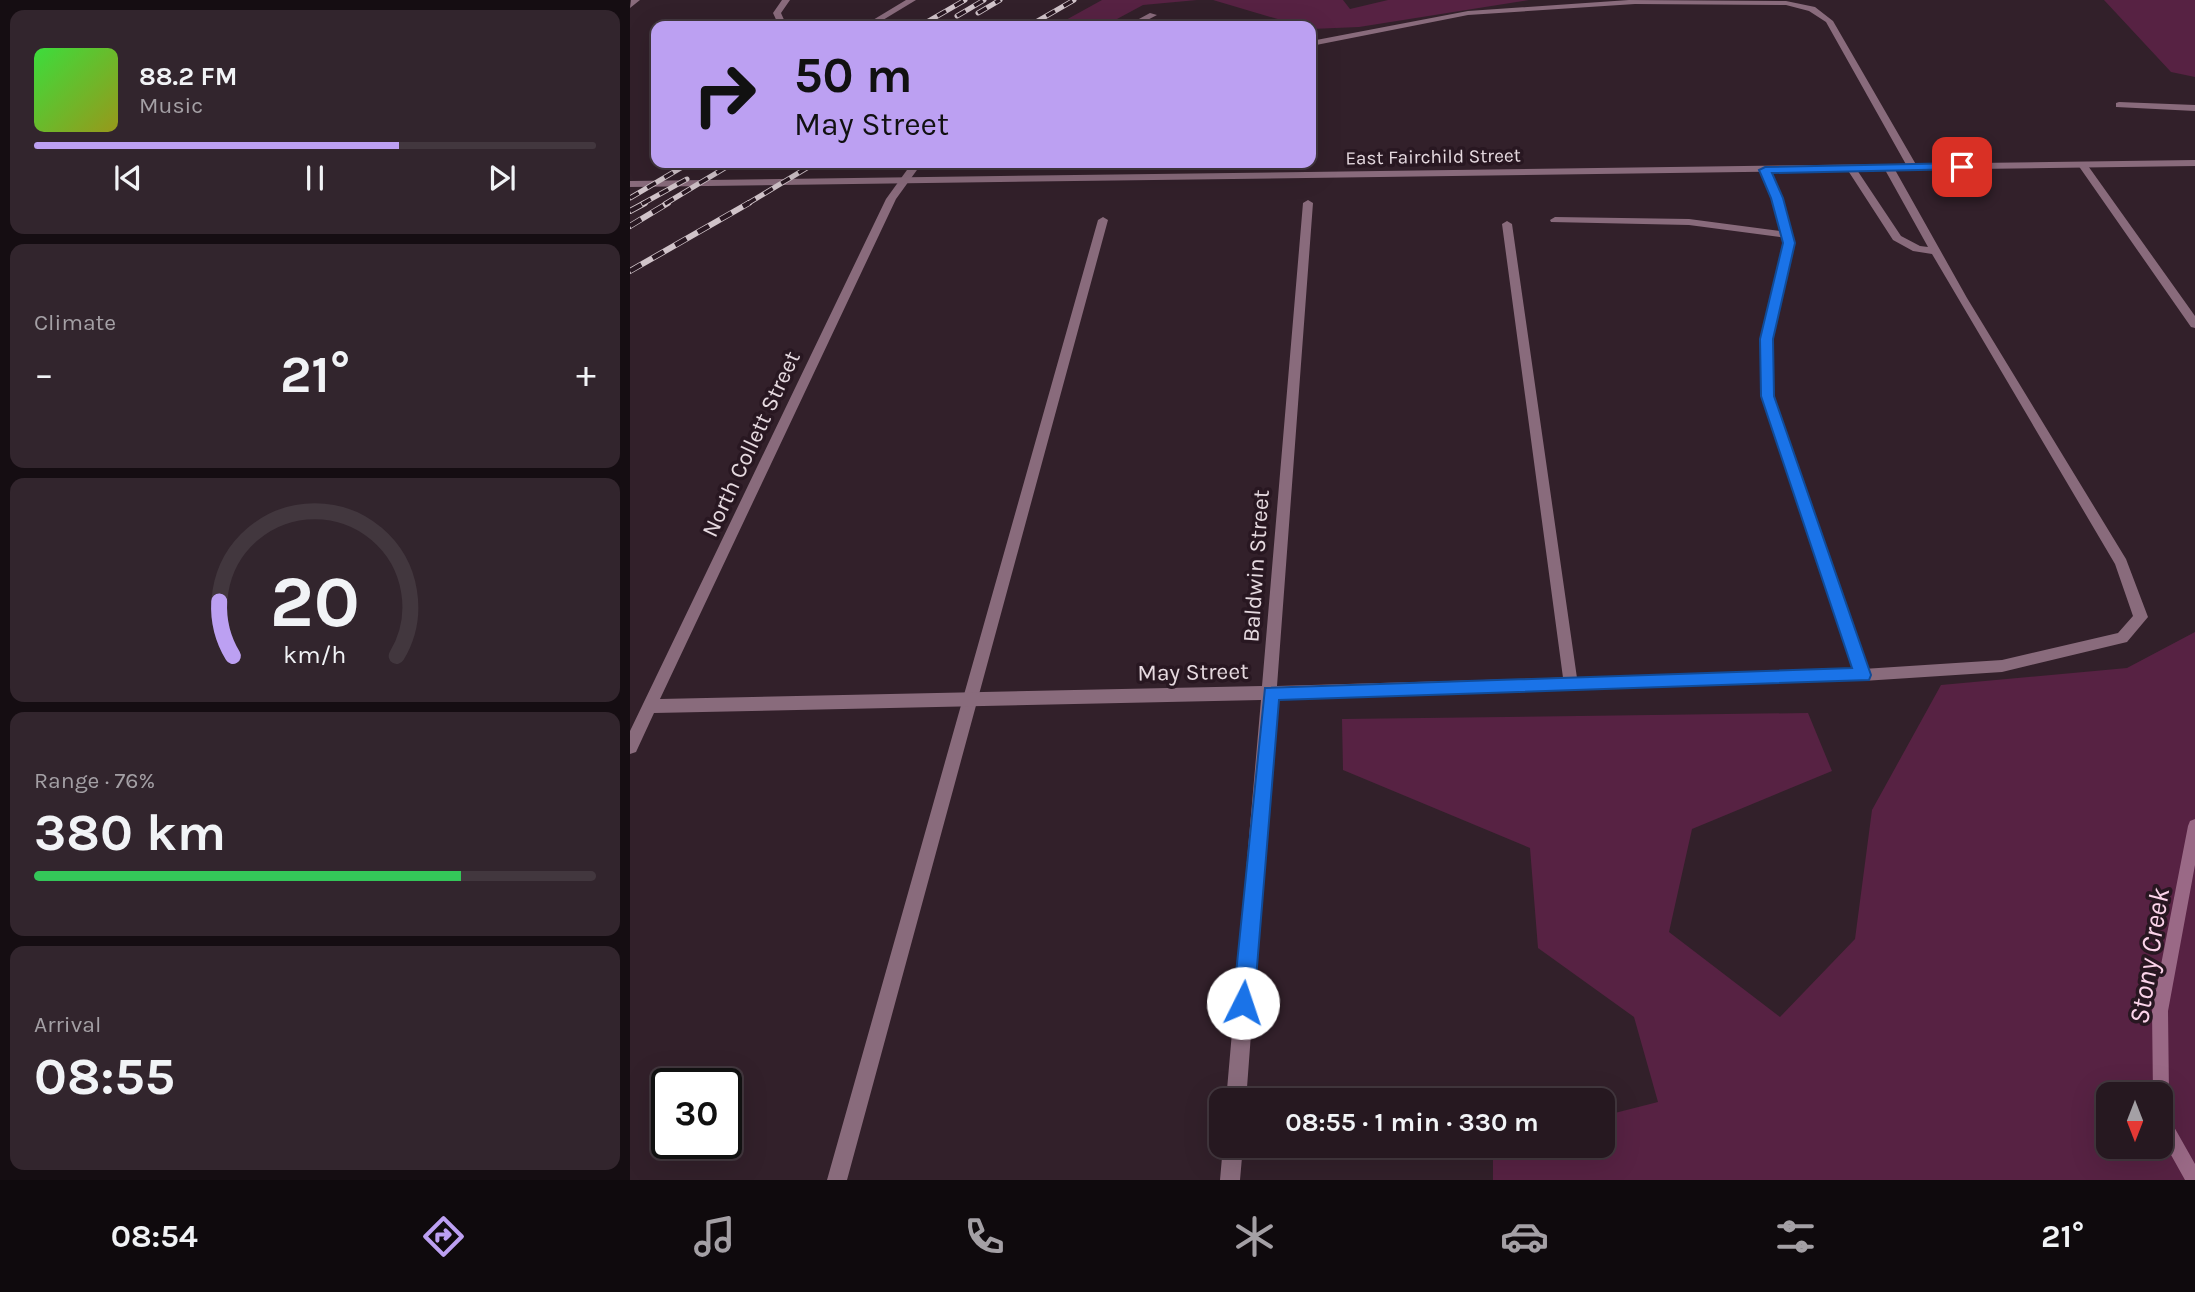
<!DOCTYPE html>
<meta charset="utf-8">
<style>
body{margin:0;font-family:Karla,sans-serif;background:#32252d;color:#f1f3f6;height:100vh;display:flex;flex-direction:column;font-size:26px;white-space:nowrap}
*{box-sizing:border-box;margin:0}
p{font-size:23px;color:#a4a0a5}
.icon{flex:none;width:38px;height:38px;fill:none;stroke:currentColor;stroke-width:2;stroke-linecap:round;stroke-linejoin:round}
.map{position:relative;flex:1;overflow:hidden}
.side{display:flex;flex-direction:column;gap:10px;padding:10px;background:#150d12;width:630px}
.side>*{flex:none}
.hud{position:absolute;left:21px;top:21px;width:665px;height:147px;border-radius:14px;box-shadow:0 7px 28px #0002,0 0 0 2px #42373e;background:#bca0f2;color:#111;overflow:hidden}
.needle{width:46px;rotate:180deg}
.tools{position:absolute;left:1466px;top:1082px;display:grid;gap:14px}
.tools a{display:grid;place-items:center;width:77px;height:77px;border-radius:14px;background:#261820;box-shadow:0 7px 28px #0002,0 0 0 2px #42373e;font-size:35px}
.speed{position:absolute;left:21px;top:1068px;display:flex;gap:14px;font-size:35px;font-weight:700;text-align:center}
.speed>*{display:grid;place-content:center;width:91px;height:91px;border-radius:50%;background:#261820;box-shadow:0 7px 28px #0002,0 0 0 2px #42373e;line-height:1}
.speed .limit{border:4px solid #111;border-radius:10px;background:#fff;color:#111}
.pin{position:absolute;display:grid;place-items:center;width:60px;height:60px;color:#fff;margin:-30px;border-radius:14px;box-shadow:0 4px 10px #0006}
.me{position:absolute;width:77px;margin:-38px;rotate:4deg;stroke-linejoin:round;filter:drop-shadow(0 0 5px #0008)}
.turn{display:flex;align-items:center;gap:24px;height:147px;padding:0 28px;font-size:32px}
.turn .icon{width:91px;height:91px;stroke-width:2.5}
.turn b{display:block;font-size:49px;line-height:60px}
.big{font-size:52px;font-weight:700;line-height:1.1}
.side .card{flex:1;display:flex;flex-direction:column;justify-content:center;gap:10px;min-width:0;padding:0 24px;border-radius:14px;background:#32252d}
.side .dial{align-items:center;gap:0}
.dial svg{height:182px;overflow:visible;fill:none;stroke:#42373e;stroke-width:7;stroke-linecap:round;text-anchor:middle}
.dial text{fill:#f1f3f6;stroke:none}
.song{display:flex;align-items:center;gap:21px}
.cover{width:84px;height:84px;border-radius:10px;background:linear-gradient(135deg,hsl(120 70% 55%),hsl(60 70% 35%))}
.played{height:7px;border-radius:4px;background:linear-gradient(90deg,#bca0f2 65%,#42373e 65%)}
.keys{display:flex;justify-content:space-around;direction:ltr}
.heat{display:flex;justify-content:space-between;align-items:center;font-size:38px;direction:ltr}
.charge{height:10px;border-radius:5px;background:linear-gradient(90deg,#34c759 76%,#42373e 0)}
.trip{position:absolute;left:579px;top:1088px;width:406px;height:70px;border-radius:14px;background:#261820;box-shadow:0 7px 28px #0002,0 0 0 2px #42373e;font-weight:700;line-height:70px;text-align:center}
.tabs{display:flex;height:112px;justify-content:space-around;align-items:center;background:#0f0a0d;color:#a4a0a5}
.tabs .icon{width:49px;height:49px}
.tabs .selected{color:#bca0f2}
.tabs b{font-size:32px;color:#f1f3f6}
main{display:flex;flex:1;min-height:0}
.map>svg:first-child{display:block}
.green{fill:#572243;fill-rule:evenodd}
.lines{fill:none;stroke-linecap:round;stroke-linejoin:round}
.stream{fill:#9a6986;fill-rule:evenodd}
.service{fill:#896b7c;fill-rule:evenodd}
.minor{fill:#896b7c;fill-rule:evenodd}
.tertiary{fill:#896b7c;fill-rule:evenodd}
.rail-far1-casing{stroke:#d0c3c9;stroke-width:5}
.rail-casing{stroke:#d0c3c9;stroke-width:6}
.rail-far1{stroke:#281721;stroke-width:3.5;stroke-dasharray:10;stroke-linecap:butt}
.rail{stroke:#281721;stroke-width:4.5;stroke-dasharray:13;stroke-linecap:butt}
.route{fill:#1a73e8;stroke:#114b97;stroke-width:2}
.labels{text-anchor:middle;dominant-baseline:central;stroke-width:7;stroke-linejoin:round;paint-order:stroke}
.far-street-label{font-size:19px;fill:#e6dae0;stroke:#281721}
.street-label{font-size:23px;fill:#e6dae0;stroke:#281721}
.near-water-label{font-size:28px;font-style:italic;fill:#fcd4ea;stroke:#281721}
</style>
<main>
<section class="side">
<div class="card">
<div class="song"><i class="cover"></i><div><b>88.2 FM</b><p>Music</p></div></div>
<div class="played"></div>
<div class="keys"><svg class="icon" aria-label="previous" viewBox="0 0 24 24"><path d="M18 5L8 12l10 7zM5 5v14"/></svg><svg class="icon" aria-label="pause" viewBox="0 0 24 24"><path d="M8 5v14M16 5v14"/></svg><svg class="icon" aria-label="next" viewBox="0 0 24 24"><path d="M6 5l10 7-10 7zM19 5v14"/></svg></div>
</div>
<div class="card"><p>Climate</p>
<div class="heat"><a>−</a><b class="big">21°</b><a>+</a></div>
</div>
<div class="card dial"><svg viewBox="0 0 100 80">
<path d="M14 69A42 42 0 1 1 86 69"/>
<path d="M14 69A42 42 0 0 1 8 45" stroke="#bca0f2"/>
<text x="50" y="56" font-size="32" font-weight="700">20</text>
<text x="50" y="72" font-size="11">km/h</text>
</svg></div>
<div class="card"><p>Range · 76%</p><b class="big">380 km</b><div class="charge"></div></div>
<div class="card"><p>Arrival</p><b class="big">08:55</b></div>
</section>
<div class="map">
<svg width="1565" height="1180" viewBox="0 0 1565 1180">
<rect width="100%" height="100%" fill="#32202a"/>
<!-- green -->
<path class="green" d="M 472,0 L 567,0 L 513,5 L 474,26 L 425,26 Z
M 583,0 L 713,0 L 720,9 L 758,0 L 899,0 L 729,27 L 681,29 Z
M 1474,0 L 1565,0 L 1565,77 L 1541,72 Z
M 1565,632 L 1565,1180 L 863,1180 L 863,1146 L 973,1146 L 973,1116 L 1028,1102 L 1004,1017 L 908,948 L 900,848 L 713,770 L 712,719 L 1178,713 L 1202,771 L 1062,829 L 1039,932 L 1150,1017 L 1225,939 L 1242,810 L 1311,685 L 1497,668 ZM 1479,1094 L 1531,1094 L 1531,1146 L 1479,1146 Z"/>
<g class="lines">
<!-- stream -->
<path class="stream" d="M 1565,819 L 1565,865 L 1538,1011 L 1539,1094 L 1537,1100 L 1531,1102 L 1531,1094 L 1523,1094 L 1522,1011 L 1558,826 L 1560,821 Z
M 1531,1105 L 1537,1107 L 1539,1118 L 1565,1164 L 1565,1180 L 1555,1180 L 1531,1137 Z"/>
<!-- service -->
<path class="service" d="M 152,0 L 160,0 L 151,13 L 155,22 L 241,22 L 245,24 L 242,26 L 149,26 L 143,13 Z
M 999,0 L 1156,1 L 1185,7 L 1203,21 L 1288,168 L 1283,171 L 1278,168 L 1196,22 L 1179,11 L 1156,5 L 1005,4 L 838,15 L 681,46 L 681,41 L 838,11 Z
M 1489,102 L 1565,105 L 1565,111 L 1486,107 L 1486,103 Z
M 1256,166 L 1264,168 L 1337,298 L 1496,559 L 1518,617 L 1497,642 L 1372,672 L 1233,681 L 1228,680 L 1226,675 L 1228,670 L 1233,669 L 1372,660 L 1488,633 L 1503,616 L 1485,564 L 1302,254 L 1283,251 L 1263,240 L 1217,169 L 1225,167 L 1271,236 L 1290,246 L 1298,247 L 1254,168 Z
M 473,217 L 478,220 L 217,1180 L 197,1180 L 468,220 Z
M 925,217 L 1059,219 L 1157,232 L 1162,235 L 1157,238 L 1059,225 L 921,222 L 920,220 Z
M 877,221 L 882,224 L 948,685 L 946,690 L 941,691 L 936,690 L 934,685 L 872,224 Z"/>
<!-- minor -->
<path class="minor" d="M 1,0 L 10,0 L 0,8 Z
M 276,0 L 286,0 L 243,26 L 233,26 Z
M 520,13 L 527,15 L 506,26 L 496,26 Z
M 282,163 L 292,163 L 266,199 L 30,699 L 632,686 L 673,203 L 678,200 L 683,203 L 647,686 L 1224,669 L 1131,395 L 1130,339 L 1154,243 L 1142,198 L 1130,170 L 1135,167 L 1140,170 L 1152,198 L 1164,243 L 1142,339 L 1143,395 L 1240,675 L 1238,680 L 646,699 L 616,1101 L 596,1101 L 631,700 L 24,713 L 6,752 L 0,754 L 0,731 L 256,199 Z
M 1450,163 L 1456,163 L 1565,316 L 1565,328 L 1561,327 L 1448,165 Z
M 593,1146 L 613,1146 L 610,1180 L 590,1180 Z"/>
<!-- tertiary -->
<path class="tertiary" d="M 1565,160 L 1565,166 L 0,187 L 0,181 Z"/>
<!-- rail-far1 casing -->
<g class="rail-far1-casing">
<path id="rail-far1" d="M 348,13 L 370,0
M 327,16 L 354,0
M 290,26 L 335,0
M 399,26 L 444,0
M 0,198 L 59,163
M 12,204 L 57,179
M 35,204 L 103,163
M 117,204 L 185,163"/>
</g>
<!-- rail casing -->
<g class="rail-casing">
<path id="rail" d="M 0,211 L 15,203
M 0,226 L 38,203
M 0,271 L 119,203"/>
</g>
<!-- rail-far1 -->
<use href="#rail-far1" class="rail-far1"/>
<!-- rail -->
<use href="#rail" class="rail"/>
</g>
<!-- route -->
<path class="route" d="M 1332,163 L 1335,164 L 1335,169 L 1142,173 L 1153,198 L 1165,243 L 1143,339 L 1144,396 L 1241,675 L 1239,680 L 649,700 L 624,1003 L 621,1010 L 613,1013 L 606,1010 L 603,1003 L 635,688 L 1222,668 L 1131,396 L 1130,339 L 1153,243 L 1141,198 L 1129,170 L 1135,167 Z"/>
<g class="labels">
<!-- far-street labels -->
<g class="far-street-label">
<text transform="translate(803 157) rotate(-1)">East Fairchild Street</text>
</g>
<!-- street labels -->
<g class="street-label">
<text transform="translate(121 444) rotate(-65)">North Collett Street</text>
<text transform="translate(626 566) rotate(-86)">Baldwin Street</text>
<text transform="translate(563 672) rotate(-1)">May Street</text>
</g>
<!-- near-water labels -->
<g class="near-water-label">
<text transform="translate(1519 956) rotate(-81)">Stony Creek</text>
</g>
</g>
</svg>
<div class="tools">
<a><svg class="needle" viewBox="-14 -14 28 28"><path d="M0-13l5 13h-10z" fill="#e53935"/><path d="M0 13l5-13h-10z" fill="#a4a0a5"/></svg></a>
</div>
<div class="speed"><div class="limit">30</div></div>
<div class="pin" style="left:1332px;top:167px;background:#d93025"><svg class="icon" aria-label="arrive" viewBox="0 0 24 24"><path d="M6 21V4h12l-3 4 3 4H6"/></svg></div>
<svg class="me" style="left:613px;top:1003px" viewBox="-20 -20 40 40"><circle r="19" fill="#fff"/><path d="M0-13L10 11 0 6-10 11z" fill="#1a73e8"/></svg>
<div class="trip">08:55 · 1 min · 330 m</div>
<div class="hud">
<div class="turn"><svg class="icon" aria-label="right" viewBox="0 0 24 24"><path d="M7 20v-9h11M14 6l5 5-5 5"/></svg><div><b>50 m</b>May Street</div></div>
</div>
</div>
</main>
<nav class="tabs">
<b>08:54</b>
<svg class="icon selected" aria-label="directions" viewBox="0 0 24 24"><path d="M12 3l9 9-9 9-9-9zM9 14v-3h6M13 9l2 2-2 2"/></svg>
<svg class="icon" aria-label="music" viewBox="0 0 24 24"><path d="M9 18V5l10-2v13"/><circle cx="6" cy="18" r="3"/><circle cx="16" cy="16" r="3"/></svg>
<svg class="icon" aria-label="phone" viewBox="0 0 24 24"><path d="M5 4h4l2 5-3 2q2 4 5 5l2-3 5 2v4C11 20 4 13 5 4z"/></svg>
<svg class="icon" aria-label="climate" viewBox="0 0 24 24"><path d="M12 3v18M4 7l16 10M4 17L20 7"/></svg>
<svg class="icon" aria-label="car" viewBox="0 0 24 24"><path d="M5 17H2v-5l4-1 3-4h7l3 4 3 1v5h-3M9 17h6M6 11h13"/><circle cx="7" cy="17" r="2"/><circle cx="17" cy="17" r="2"/></svg>
<svg class="icon" aria-label="filters" viewBox="0 0 24 24"><path d="M4 7h16M4 17h16"/><circle cx="9" cy="7" r="2"/><circle cx="15" cy="17" r="2"/></svg>
<b>21°</b>
</nav>
